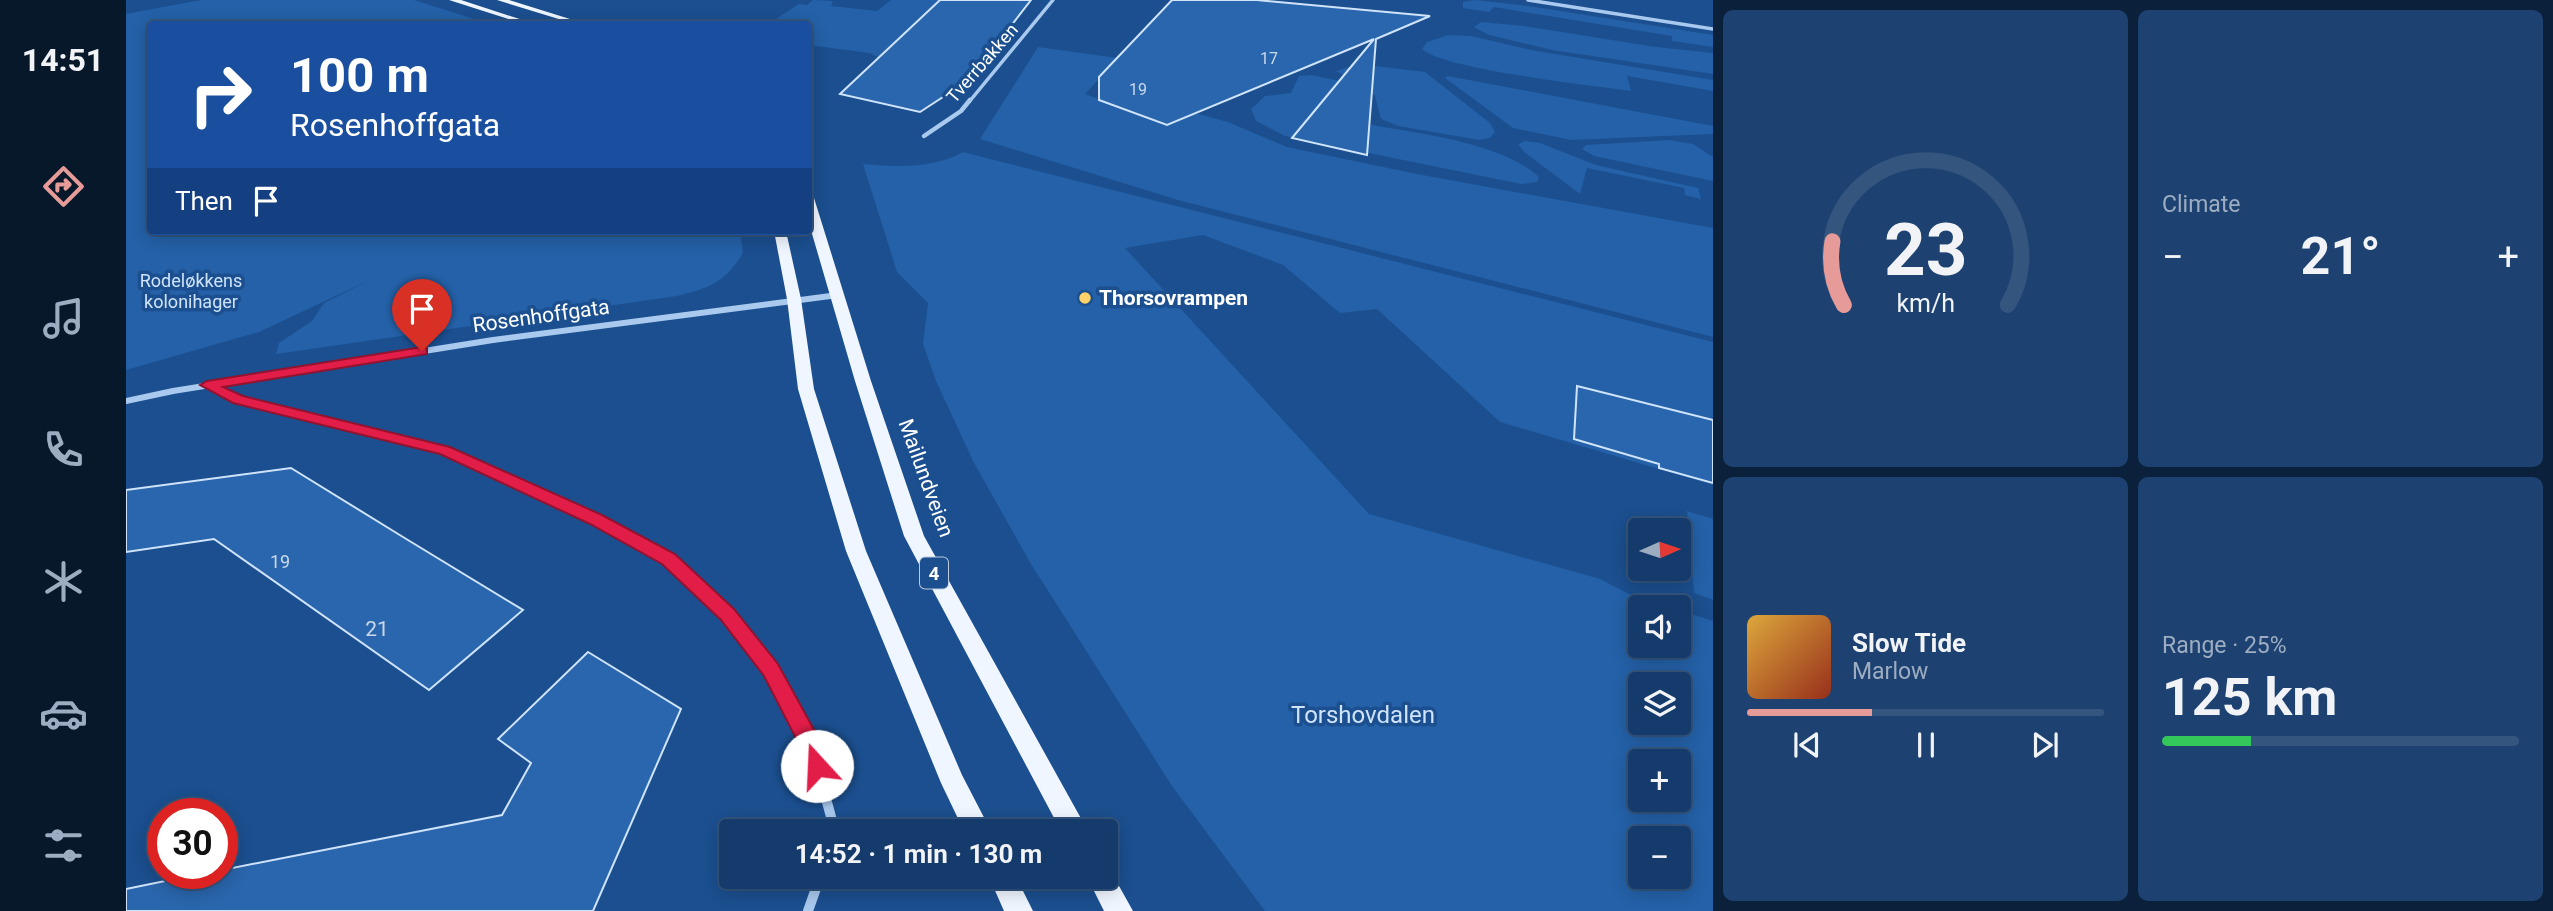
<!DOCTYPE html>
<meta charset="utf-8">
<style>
body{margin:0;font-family:Roboto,sans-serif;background:#1d4271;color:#f1f3f6;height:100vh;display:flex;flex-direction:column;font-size:26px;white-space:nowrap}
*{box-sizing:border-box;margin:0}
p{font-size:23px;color:#9dadc1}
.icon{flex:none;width:38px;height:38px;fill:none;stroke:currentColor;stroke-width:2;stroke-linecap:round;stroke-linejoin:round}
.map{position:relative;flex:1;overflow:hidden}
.details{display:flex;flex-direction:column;gap:10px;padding:10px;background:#0b203b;width:840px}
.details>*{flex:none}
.top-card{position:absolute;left:21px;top:21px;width:665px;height:214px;border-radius:7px;box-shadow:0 4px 18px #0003,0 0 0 2px #33557e;background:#1a4fa0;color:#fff;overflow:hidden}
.needle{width:46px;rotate:87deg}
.buttons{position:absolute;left:1502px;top:518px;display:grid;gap:14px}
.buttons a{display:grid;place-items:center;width:63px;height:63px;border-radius:7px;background:#143b6b;box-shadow:0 4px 18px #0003,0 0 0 2px #33557e;font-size:35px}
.speed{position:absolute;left:21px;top:798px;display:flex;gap:14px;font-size:35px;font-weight:700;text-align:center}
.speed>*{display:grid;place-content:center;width:91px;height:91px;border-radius:50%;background:#143b6b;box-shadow:0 4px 18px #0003,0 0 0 2px #33557e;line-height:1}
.speed .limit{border:10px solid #d22;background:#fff;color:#111}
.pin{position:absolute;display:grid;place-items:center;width:60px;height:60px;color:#fff;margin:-72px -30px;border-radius:50% 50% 50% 0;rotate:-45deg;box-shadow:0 0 7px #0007}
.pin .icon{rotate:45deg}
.me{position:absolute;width:77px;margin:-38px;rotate:340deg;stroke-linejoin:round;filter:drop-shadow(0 0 5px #0008)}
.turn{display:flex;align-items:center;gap:24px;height:147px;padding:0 28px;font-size:32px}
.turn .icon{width:91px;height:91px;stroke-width:2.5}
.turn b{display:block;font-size:49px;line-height:60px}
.then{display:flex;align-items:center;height:66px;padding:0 28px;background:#0003;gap:14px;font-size:26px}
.big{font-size:52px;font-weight:700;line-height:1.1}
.details .tile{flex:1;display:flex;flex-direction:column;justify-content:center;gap:10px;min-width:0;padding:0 24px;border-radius:10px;background:#1d4271}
.details .dial{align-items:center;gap:0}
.dial svg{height:182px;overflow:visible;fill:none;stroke:#33557e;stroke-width:7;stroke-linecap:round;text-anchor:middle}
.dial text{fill:#f1f3f6;stroke:none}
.song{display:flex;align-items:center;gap:21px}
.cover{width:84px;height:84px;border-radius:10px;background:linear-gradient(135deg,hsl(40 70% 55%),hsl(10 70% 35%))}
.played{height:7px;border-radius:4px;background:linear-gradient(90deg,#e69b98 35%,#33557e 35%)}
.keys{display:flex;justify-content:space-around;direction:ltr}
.heat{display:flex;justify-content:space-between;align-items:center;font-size:38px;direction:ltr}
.charge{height:10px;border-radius:5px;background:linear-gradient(90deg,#34c759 25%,#33557e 0)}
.details .tiles{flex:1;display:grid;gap:10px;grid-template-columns:repeat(2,1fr)}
.trip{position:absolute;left:593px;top:819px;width:399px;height:70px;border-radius:7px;background:#143b6b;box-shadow:0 4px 18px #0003,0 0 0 2px #33557e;font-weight:700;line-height:70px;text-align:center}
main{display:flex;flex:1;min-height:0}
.tabs{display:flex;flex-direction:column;width:126px;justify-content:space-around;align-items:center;background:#08182b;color:#9dadc1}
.tabs .icon{width:49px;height:49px}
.tabs .current{color:#e69b98}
.tabs b{font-size:32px;color:#f1f3f6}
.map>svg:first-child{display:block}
.green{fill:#2461a8;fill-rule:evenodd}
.building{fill:#2a66ad;stroke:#cfe3fa;stroke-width:2}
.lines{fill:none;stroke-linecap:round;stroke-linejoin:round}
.minor-far4{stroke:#a9c9ee;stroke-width:3.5}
.minor-far3{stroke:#a9c9ee;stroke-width:4.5}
.minor-far2{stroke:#a9c9ee;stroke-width:6}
.minor-far1{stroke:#a9c9ee;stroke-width:8}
.minor{stroke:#a9c9ee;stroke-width:10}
.primary{fill:#f0f6ff;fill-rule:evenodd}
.route{fill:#e11d48;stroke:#92132f;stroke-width:2}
.poi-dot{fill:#ffd166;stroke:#1b4f8f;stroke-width:2.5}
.labels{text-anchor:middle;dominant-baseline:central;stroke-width:7;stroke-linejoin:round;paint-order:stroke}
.far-number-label{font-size:16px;fill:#cad9ea}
.far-street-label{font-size:18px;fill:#fff;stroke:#1b4f8f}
.far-park-label{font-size:18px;fill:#cfe3fa;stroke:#1b4f8f}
.number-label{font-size:18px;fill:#cad9ea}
.shield{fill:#1b4f8f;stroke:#bbcadd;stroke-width:2}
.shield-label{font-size:19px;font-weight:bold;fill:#fff}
.poi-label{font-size:21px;font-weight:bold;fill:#fff;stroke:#1b4f8f;text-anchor:start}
.street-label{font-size:21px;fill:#fff;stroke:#1b4f8f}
.near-number-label{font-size:21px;fill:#cad9ea}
.near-park-label{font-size:24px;fill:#cfe3fa;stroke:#1b4f8f}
</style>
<main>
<nav class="tabs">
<b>14:51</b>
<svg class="icon current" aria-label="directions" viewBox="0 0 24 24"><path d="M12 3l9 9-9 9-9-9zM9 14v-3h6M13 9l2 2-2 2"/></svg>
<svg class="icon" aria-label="music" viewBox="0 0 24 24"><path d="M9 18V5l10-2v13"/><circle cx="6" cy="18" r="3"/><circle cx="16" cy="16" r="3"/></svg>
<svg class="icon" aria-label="phone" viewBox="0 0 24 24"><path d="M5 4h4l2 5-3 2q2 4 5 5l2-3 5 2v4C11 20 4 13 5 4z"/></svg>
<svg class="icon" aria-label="climate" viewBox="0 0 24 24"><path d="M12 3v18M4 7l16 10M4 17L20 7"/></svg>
<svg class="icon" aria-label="car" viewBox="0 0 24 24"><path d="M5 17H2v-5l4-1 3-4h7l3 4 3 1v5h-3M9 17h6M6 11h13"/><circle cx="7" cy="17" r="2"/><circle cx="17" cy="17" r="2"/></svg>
<svg class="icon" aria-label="filters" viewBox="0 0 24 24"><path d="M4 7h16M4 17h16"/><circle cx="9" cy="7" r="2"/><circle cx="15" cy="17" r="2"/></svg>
</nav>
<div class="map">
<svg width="1587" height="911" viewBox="0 0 1587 911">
<rect width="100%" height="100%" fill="#1b4f8f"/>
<!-- green -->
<path class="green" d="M 75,0 L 288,0 L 364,24 L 24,24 L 24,231 L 614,231 L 617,253 C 599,283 583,288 551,296 L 150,354 L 153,343 L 186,321 L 198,303 L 246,279 L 133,332 L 0,370 L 0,14 Z
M 687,0 L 707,1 L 705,6 L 751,11 L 765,0 L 814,0 L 780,32 L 778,56 L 851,72 L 847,75 L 776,68 L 743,53 L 683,45 L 682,24 L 642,24 L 673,4 L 681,5 Z
M 1349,0 L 1403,6 L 1587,35 L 1587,47 L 1546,41 L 1546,36 L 1368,7 L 1363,12 L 1337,8 L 1337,2 Z
M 1355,22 L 1398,26 L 1530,47 L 1587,53 L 1587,74 L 1426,50 L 1363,35 L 1348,27 Z
M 1322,35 L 1345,36 L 1405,50 L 1587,80 L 1587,91 L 1501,76 L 1505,91 C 1466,85 1319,70 1296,49 L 1301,42 Z
M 912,47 L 1035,64 L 986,65 L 959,94 L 1042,124 L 1069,113 L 1102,122 L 1161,147 L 1291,174 L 1587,228 L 1587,337 L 1052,200 L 854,139 Z
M 1233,64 L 1299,72 L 1364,123 L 1369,132 L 1364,138 L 1353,140 L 1272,126 L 1255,119 L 1249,96 L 1242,87 L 1210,71 Z
M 1185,75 L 1223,83 L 1230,122 C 1284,133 1373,140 1413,177 L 1411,182 L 1395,184 L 1159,136 L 1130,121 L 1125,109 L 1139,96 L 1165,93 L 1173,76 Z
M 1322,76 L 1587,126 L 1587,134 L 1445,140 L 1387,128 L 1319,78 Z
M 1543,140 L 1567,144 L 1587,157 L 1587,181 L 1468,156 L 1456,149 L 1460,145 Z
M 1399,141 L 1414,143 L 1470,165 L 1572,188 L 1575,199 L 1559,195 L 1558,188 L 1461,168 L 1454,194 L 1398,152 L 1392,144 Z
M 837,152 L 1587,342 L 1587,485 L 1374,422 L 1251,309 L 1214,313 L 1157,265 L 1077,235 L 999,248 L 1243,514 L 1474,579 L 1505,595 L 1544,607 L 1514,607 L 1514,646 L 1552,646 L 1552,610 L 1587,621 L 1587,911 L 1139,911 L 1046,786 L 905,564 L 848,463 L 810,381 L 797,344 L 802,303 L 771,272 L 737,164 C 770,167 807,169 837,152 ZM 1514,684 L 1552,684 L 1552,723 L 1514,723 ZM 1514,761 L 1552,761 L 1552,800 L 1514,800 ZM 1514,838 L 1552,838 L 1552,877 L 1514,877 Z
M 1561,511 L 1587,519 L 1587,600 L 1568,593 Z"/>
<!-- building -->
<path class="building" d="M 814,0 L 905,0 L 843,80 L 794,112 L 714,94 Z
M 1046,0 L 1131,0 L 1304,16 L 1250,39 L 1241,155 L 1166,138 L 1248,39 L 1041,125 L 973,100 L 973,77 Z
M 1451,386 L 1587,420 L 1587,483 L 1533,468 L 1533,464 L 1448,439 Z
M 165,468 L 277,537 L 397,610 L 303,690 L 88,539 L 0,552 L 0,490 Z
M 462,652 L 555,709 L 467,911 L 0,911 L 0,889 L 78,873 L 96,873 L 96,870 L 376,815 L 405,763 L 372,739 Z"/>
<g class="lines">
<!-- minor-far4 -->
<path class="minor-far4" d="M 1402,0 L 1587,29
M 843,102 L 927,0"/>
<!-- minor-far3 -->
<path class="minor-far3" d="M 798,136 L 835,111 L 844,100"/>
<!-- minor-far2 -->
<path class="minor-far2" d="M 81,385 L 124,403
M 0,401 L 47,391 L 367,340 L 712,295"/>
<!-- minor-far1 -->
<path class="minor-far1" d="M 117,401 L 318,451 L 470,519 L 542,559 L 609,624"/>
<!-- minor -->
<path class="minor" d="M 608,622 L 645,670 L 685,744 L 707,824 L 705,831
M 682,911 L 694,877"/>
<!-- primary -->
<path class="primary" d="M 323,0 L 335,0 L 409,24 L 398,24 Z
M 371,0 L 383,0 L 460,24 L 449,24 Z
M 682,195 L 688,198 L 745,381 L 798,536 L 962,831 L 935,831 L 778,536 L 729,381 L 682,220 Z
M 648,231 L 660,231 L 675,299 L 688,389 L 740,551 L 836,775 L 865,831 L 838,831 L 815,783 L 720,551 L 672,389 L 661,299 Z
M 980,866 L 983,868 L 1007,911 L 978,911 L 961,877 L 980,877 Z
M 863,877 L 890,877 L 907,911 L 878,911 Z"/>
</g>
<!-- route -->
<path class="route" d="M 296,347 L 301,348 L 301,354 L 97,387 L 117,396 L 324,447 L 476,515 L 549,554 L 608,609 L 652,664 L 692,737 L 702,766 L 699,773 L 691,776 L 683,773 L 674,746 L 638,676 L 595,620 L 536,564 L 464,524 L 314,454 L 107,403 L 74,385 L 81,381 Z"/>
<!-- markers -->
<circle class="poi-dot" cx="959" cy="298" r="7"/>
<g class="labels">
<!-- far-number labels -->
<g class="far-number-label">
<text x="1143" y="58">17</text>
<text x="1012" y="89">19</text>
</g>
<!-- far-street labels -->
<g class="far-street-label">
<text transform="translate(856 63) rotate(-49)">Tverrbakken</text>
</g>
<!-- far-park labels -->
<g class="far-park-label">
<text x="65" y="280">Rodeløkkens<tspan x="65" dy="21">kolonihager</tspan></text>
</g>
<!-- number labels -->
<g class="number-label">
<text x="154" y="561">19</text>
</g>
<!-- shield labels -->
<rect class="shield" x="794" y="557.5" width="28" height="31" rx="5"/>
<g class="shield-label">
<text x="808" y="573">4</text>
</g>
<!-- poi labels -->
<g class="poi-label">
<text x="973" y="298">Thorsovrampen</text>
</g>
<!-- street labels -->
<g class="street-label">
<text transform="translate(415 316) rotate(-8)">Rosenhoffgata</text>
<text transform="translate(800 478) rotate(70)">Mailundveien</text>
</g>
<!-- near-number labels -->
<g class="near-number-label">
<text x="251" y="629">21</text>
</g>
<!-- near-park labels -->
<g class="near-park-label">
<text x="1237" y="715">Torshovdalen</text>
</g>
</g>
</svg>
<div class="buttons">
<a><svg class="needle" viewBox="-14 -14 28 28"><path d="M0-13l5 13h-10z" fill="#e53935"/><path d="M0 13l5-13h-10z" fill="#9dadc1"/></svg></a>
<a><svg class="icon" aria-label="sound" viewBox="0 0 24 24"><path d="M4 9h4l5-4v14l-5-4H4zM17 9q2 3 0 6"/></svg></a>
<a><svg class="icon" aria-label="layers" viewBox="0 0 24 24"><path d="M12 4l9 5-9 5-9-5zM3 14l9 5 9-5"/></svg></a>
<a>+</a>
<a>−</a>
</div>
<div class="speed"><div class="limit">30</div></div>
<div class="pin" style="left:296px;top:351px;background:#d93025"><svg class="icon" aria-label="arrive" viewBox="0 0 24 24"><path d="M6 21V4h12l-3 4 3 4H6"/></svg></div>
<svg class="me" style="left:691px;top:766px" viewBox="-20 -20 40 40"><circle r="19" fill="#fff"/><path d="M0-13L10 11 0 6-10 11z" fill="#e11d48"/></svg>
<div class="trip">14:52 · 1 min · 130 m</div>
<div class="top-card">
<div class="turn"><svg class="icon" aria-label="right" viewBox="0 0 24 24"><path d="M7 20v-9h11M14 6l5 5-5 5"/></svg><div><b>100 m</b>Rosenhoffgata</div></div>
<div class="then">Then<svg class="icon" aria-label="arrive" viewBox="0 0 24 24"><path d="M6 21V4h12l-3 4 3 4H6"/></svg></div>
</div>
</div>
<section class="details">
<div class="tiles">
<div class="tile dial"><svg viewBox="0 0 100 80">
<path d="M14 69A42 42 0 1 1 86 69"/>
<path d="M14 69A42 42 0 0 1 9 41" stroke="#e69b98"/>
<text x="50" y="56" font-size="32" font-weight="700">23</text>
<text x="50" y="72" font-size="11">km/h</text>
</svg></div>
<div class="tile"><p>Climate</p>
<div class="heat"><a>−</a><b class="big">21°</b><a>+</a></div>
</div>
<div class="tile">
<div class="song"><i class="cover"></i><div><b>Slow Tide</b><p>Marlow</p></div></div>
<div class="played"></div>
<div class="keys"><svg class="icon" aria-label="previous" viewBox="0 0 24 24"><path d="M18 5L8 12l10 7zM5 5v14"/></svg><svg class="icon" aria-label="pause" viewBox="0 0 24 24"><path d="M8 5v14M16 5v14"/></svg><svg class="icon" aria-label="next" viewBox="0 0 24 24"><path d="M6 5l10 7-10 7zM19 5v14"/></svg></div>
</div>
<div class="tile"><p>Range · 25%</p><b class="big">125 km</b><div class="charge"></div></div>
</div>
</section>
</main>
